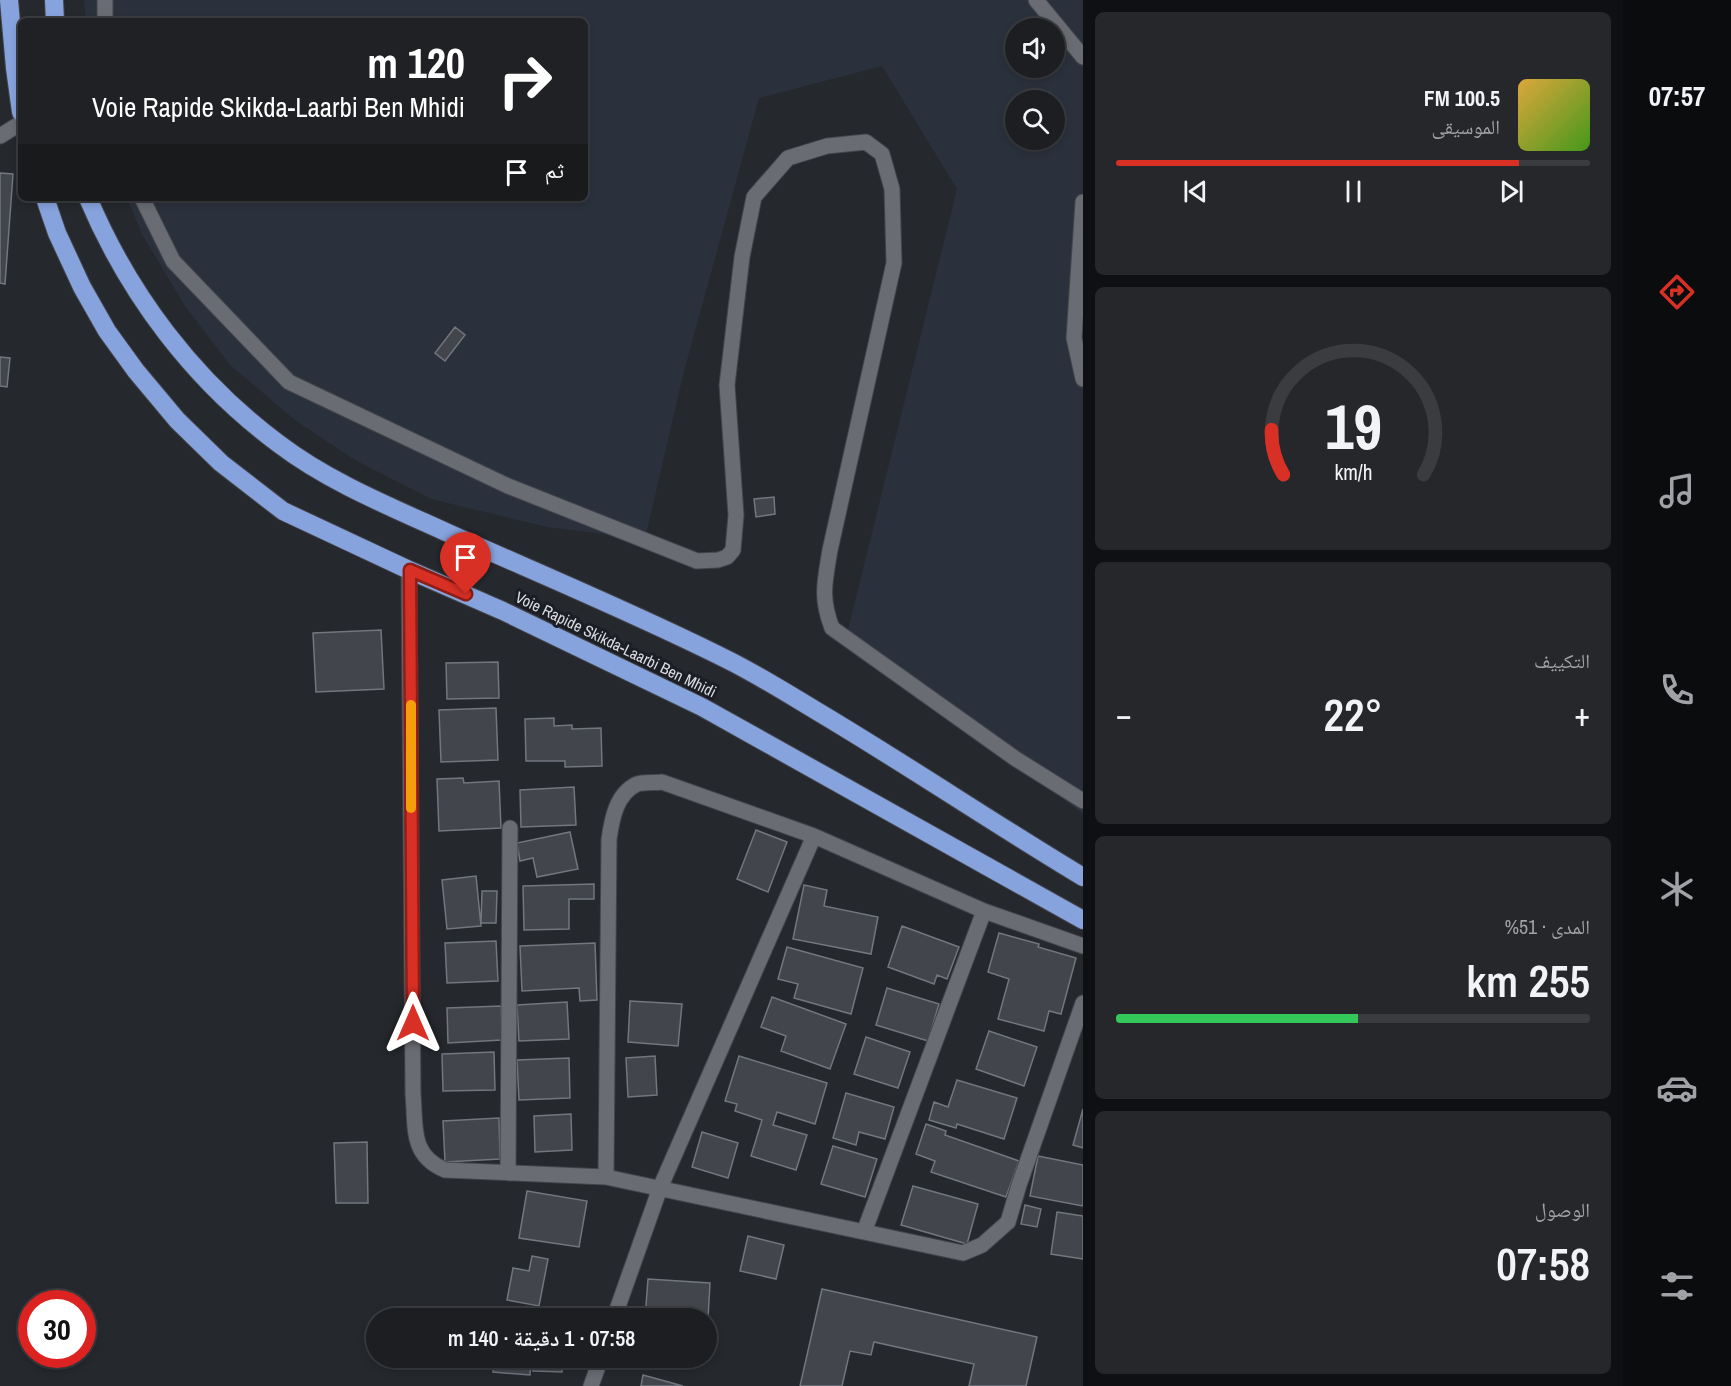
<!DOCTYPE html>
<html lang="ar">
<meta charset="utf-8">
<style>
body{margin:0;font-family:"Archivo Narrow","Noto Naskh Arabic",sans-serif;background:#25272a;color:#f1f3f6;direction:rtl;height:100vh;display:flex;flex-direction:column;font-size:22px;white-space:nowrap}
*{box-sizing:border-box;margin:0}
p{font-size:20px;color:#a0a2a5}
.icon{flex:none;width:33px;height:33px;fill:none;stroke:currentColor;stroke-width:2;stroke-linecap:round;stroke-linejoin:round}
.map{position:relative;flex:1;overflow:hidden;direction:ltr}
.drawer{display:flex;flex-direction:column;gap:12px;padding:12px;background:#0f1013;width:540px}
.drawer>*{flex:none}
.top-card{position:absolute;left:18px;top:18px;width:570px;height:183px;border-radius:9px;box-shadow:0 3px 9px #0003,0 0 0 2px #3a3c40;direction:rtl;background:#202124;color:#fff;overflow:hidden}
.controls{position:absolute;left:1005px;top:18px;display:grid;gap:12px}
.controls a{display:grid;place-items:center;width:60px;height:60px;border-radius:50%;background:#1c1e22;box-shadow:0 3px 9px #0003,0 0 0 2px #3a3c40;font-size:30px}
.speed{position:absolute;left:18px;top:1290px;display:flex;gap:12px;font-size:30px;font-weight:700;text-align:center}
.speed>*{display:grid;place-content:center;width:78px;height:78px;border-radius:50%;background:#1c1e22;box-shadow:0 3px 9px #0003,0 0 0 2px #3a3c40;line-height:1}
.speed .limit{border:9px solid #d22;background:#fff;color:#111}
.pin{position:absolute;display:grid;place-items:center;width:51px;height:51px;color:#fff;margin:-62px -26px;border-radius:50% 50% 50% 0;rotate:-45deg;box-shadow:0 0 6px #0007}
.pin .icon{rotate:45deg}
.me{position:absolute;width:66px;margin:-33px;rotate:0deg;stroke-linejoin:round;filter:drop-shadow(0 0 4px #0008)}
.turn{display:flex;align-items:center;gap:21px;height:126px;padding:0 24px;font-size:27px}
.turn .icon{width:78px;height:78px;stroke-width:2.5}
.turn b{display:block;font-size:42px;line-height:51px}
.then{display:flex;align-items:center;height:57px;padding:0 24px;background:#0003;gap:12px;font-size:22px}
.big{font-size:45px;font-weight:600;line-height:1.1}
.drawer .widget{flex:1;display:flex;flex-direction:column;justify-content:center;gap:9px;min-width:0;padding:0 21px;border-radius:9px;background:#25272a}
.drawer .dial{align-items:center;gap:0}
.dial svg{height:156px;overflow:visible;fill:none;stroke:#3a3c40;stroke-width:7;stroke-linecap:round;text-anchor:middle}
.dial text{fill:#f1f3f6;stroke:none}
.song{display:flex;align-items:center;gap:18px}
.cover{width:72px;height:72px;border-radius:9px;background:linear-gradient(135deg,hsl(40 70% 55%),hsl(100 70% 35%))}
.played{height:6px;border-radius:3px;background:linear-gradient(90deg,#d93025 85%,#3a3c40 85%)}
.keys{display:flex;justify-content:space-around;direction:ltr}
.heat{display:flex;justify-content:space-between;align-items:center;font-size:33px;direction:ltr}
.charge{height:9px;border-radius:4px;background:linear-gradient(90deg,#34c759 51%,#3a3c40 0)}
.trip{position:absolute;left:366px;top:1308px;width:351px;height:60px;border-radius:30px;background:#1c1e22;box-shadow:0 3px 9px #0003,0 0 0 2px #3a3c40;font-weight:600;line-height:60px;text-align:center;direction:rtl}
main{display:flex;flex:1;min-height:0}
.menu{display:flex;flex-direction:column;width:108px;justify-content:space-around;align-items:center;background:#0b0c0e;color:#a0a2a5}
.menu .icon{width:42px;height:42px}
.menu .selected{color:#d93025}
.menu b{font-size:27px;color:#f1f3f6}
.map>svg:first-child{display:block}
.built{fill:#2b313c;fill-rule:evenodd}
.building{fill:#42454c;stroke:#72767d;stroke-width:1.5}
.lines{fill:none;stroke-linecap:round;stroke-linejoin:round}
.minor-casing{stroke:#43454b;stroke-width:17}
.highway-casing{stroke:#43454b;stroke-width:20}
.minor{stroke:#696c73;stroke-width:15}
.highway{stroke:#87a3dd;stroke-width:18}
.route-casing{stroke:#8d1f18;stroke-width:15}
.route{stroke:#d93025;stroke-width:10}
.slow{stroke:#f59e0b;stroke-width:10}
.labels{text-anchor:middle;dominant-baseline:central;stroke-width:6;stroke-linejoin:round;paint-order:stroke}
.street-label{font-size:16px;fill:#dadce0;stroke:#1b1e24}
</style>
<main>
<nav class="menu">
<b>07:57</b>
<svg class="icon selected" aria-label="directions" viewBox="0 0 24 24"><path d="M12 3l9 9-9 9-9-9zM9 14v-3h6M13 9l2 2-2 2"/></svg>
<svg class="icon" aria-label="music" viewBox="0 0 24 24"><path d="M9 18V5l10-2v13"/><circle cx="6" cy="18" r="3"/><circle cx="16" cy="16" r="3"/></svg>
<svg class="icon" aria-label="phone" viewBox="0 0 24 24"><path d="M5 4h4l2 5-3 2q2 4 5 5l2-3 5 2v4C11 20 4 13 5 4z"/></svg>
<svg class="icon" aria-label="climate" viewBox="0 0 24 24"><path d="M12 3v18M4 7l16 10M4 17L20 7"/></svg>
<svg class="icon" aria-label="car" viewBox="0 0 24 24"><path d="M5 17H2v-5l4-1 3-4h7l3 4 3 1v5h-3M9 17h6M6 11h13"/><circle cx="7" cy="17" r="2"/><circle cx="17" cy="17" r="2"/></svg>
<svg class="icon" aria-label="filters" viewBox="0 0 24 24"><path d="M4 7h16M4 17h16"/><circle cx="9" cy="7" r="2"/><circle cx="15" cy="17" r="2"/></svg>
</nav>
<section class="drawer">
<div class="widget">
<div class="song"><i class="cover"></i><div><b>100.5 FM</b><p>الموسيقى</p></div></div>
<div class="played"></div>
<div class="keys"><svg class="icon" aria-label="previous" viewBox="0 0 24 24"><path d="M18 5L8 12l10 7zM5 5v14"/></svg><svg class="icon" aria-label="pause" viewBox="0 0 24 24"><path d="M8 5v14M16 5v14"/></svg><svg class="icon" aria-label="next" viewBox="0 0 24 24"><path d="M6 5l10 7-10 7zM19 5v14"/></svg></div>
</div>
<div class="widget dial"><svg viewBox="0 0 100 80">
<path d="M14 69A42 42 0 1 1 86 69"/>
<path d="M14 69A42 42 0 0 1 8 46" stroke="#d93025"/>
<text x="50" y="56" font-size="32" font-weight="700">19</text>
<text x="50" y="72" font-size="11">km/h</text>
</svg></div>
<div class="widget"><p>التكييف</p>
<div class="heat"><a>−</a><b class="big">22°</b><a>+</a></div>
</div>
<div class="widget"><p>المدى · 51%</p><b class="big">255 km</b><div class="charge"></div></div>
<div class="widget"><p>الوصول</p><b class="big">07:58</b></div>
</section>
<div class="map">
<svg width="1083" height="1386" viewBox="0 0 1083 1386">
<rect width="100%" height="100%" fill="#25282d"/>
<!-- built -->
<path class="built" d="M 84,0 L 1083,0 L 1083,814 L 847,634 L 957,189 L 882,66 L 759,98 L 683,375 L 645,539 L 547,527 L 431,499 L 355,460 L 295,420 L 230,365 L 185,306 L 142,234 L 127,198 L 585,198 L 585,21 L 86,21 ZM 1016,28 L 1054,28 L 1054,68 L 1016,68 ZM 1016,100 L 1054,100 L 1054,140 L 1016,140 Z"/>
<!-- building -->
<path class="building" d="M 0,173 L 13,174 L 5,284 L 0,283 Z
M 455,327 L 465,335 L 445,361 L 435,353 Z
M 0,357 L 10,358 L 7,387 L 0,386 Z
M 774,497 L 775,514 L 756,517 L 754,499 Z
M 381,630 L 384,689 L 316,692 L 313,633 Z
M 498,662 L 499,698 L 447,699 L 446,663 Z
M 496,708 L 498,760 L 441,762 L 439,710 Z
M 554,718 L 554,726 L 572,725 L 572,729 L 601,728 L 602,766 L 565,767 L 565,761 L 526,761 L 525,719 Z
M 463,778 L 464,783 L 499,781 L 501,828 L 439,831 L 437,779 Z
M 574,787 L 576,825 L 521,827 L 520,790 Z
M 756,830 L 787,842 L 768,892 L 737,879 Z
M 570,832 L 578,869 L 537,877 L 533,858 L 520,861 L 517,843 Z
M 476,876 L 481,926 L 447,929 L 442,880 Z
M 594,884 L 594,899 L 569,899 L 569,929 L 524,930 L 523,886 Z
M 804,885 L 827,890 L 824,906 L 878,917 L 871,954 L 793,939 Z
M 482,891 L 497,891 L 496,923 L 481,923 Z
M 902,926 L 959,947 L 947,979 L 937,975 L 934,984 L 888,967 Z
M 999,933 L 1039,944 L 1038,947 L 1076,958 L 1061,1014 L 1049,1011 L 1044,1031 L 998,1019 L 1009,979 L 988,972 Z
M 496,941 L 498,981 L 447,983 L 445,943 Z
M 595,943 L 597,1000 L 580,1001 L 579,988 L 522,991 L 520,946 Z
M 787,947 L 863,968 L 851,1014 L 794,998 L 798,984 L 778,979 Z
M 887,988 L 939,1004 L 928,1041 L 876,1025 Z
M 772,997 L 846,1024 L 830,1069 L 781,1051 L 786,1036 L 761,1027 Z
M 630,1001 L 682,1004 L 678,1046 L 628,1042 Z
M 567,1002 L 569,1039 L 519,1041 L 517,1005 Z
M 501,1006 L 502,1040 L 448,1043 L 447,1008 Z
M 989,1031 L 1037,1047 L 1024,1086 L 976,1069 Z
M 866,1037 L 910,1052 L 898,1088 L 854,1074 Z
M 494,1052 L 495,1090 L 443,1091 L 442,1054 Z
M 655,1056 L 657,1095 L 628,1097 L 626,1058 Z
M 739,1056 L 827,1083 L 815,1124 L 777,1112 L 773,1125 L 807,1135 L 796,1170 L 751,1156 L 762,1120 L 735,1111 L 737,1104 L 725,1101 Z
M 569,1058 L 570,1098 L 519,1100 L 517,1060 Z
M 957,1080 L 1017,1098 L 1004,1139 L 957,1124 L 956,1128 L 929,1120 L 934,1102 L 948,1107 Z
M 846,1093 L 894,1107 L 885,1139 L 859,1132 L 856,1145 L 833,1138 Z
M 1083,1109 L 1083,1148 L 1073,1145 Z
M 571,1114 L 572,1150 L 535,1152 L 534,1116 Z
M 499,1118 L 500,1159 L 445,1162 L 443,1121 Z
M 926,1124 L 946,1131 L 945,1135 L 1019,1161 L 1006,1197 L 931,1172 L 935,1161 L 916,1154 Z
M 702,1132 L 738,1143 L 728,1178 L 692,1167 Z
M 367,1142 L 368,1203 L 336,1203 L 334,1143 Z
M 833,1146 L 877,1159 L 865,1197 L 821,1184 Z
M 1038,1156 L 1083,1165 L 1083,1206 L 1030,1196 Z
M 913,1186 L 978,1204 L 967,1244 L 901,1225 Z
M 527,1191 L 587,1201 L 579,1247 L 519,1238 Z
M 1025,1205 L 1041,1209 L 1037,1227 L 1021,1224 Z
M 1057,1212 L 1083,1216 L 1083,1259 L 1051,1254 Z
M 748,1236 L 784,1245 L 776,1279 L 740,1271 Z
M 532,1256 L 548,1259 L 539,1306 L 507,1300 L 513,1268 L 529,1271 Z
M 648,1279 L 710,1283 L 707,1337 L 706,1318 L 645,1318 Z
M 822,1289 L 1037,1337 L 1026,1386 L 969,1386 L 974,1364 L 874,1342 L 871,1355 L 850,1351 L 842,1386 L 800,1386 Z
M 494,1358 L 531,1358 L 530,1375 L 493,1372 Z
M 534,1358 L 563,1358 L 562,1372 L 533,1371 Z
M 643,1375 L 683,1386 L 641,1386 Z"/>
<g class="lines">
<!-- minor casing -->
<g class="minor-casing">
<path id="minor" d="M 1036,0 L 1083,57
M 105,21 L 105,0
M 0,136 L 21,123
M 142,198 L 173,261 L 289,382 L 508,486 L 697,561 L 718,560 L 727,557 L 733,550 L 736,515 L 727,385 L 742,257 L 754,197 L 788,158 L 827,146 L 866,142 L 882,154 L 892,189 L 894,263 L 830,550 C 825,581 820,597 832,628 L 1016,759 L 1083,801
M 1083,202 L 1074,338 L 1083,379
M 409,570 L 413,1094 C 416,1128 410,1155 445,1170 L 606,1177
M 814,836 L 662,782 C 654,783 643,782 637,784 C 616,794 612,819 609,839 L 606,1177 L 963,1253 L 982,1245 L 1008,1222 L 1019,1185 L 1083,1003
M 508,1173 L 510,828
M 864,1232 L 984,911
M 614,1318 L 660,1188 L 814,836 L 984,911 L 1083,946
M 591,1386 L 601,1358"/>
</g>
<!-- highway casing -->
<g class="highway-casing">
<path id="highway" d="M 9,0 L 15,68 L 21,112
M 54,0 L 55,21
M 45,198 L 57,233 L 82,287 L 107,331 L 136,371 L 177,420 L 221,463 L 283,511 L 409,570 L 503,611 L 702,707 L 1083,920
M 88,198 C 129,295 194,381 279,444 C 329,482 391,507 448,533 C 540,574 634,613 724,658 C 755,673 785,692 815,710 C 906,764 993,823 1083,877"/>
</g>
<!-- minor -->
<use href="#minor" class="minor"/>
<!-- highway -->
<use href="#highway" class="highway"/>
</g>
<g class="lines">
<!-- route casing -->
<g class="route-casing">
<path id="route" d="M 413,1023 L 410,570 L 466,594"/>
</g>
<!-- route -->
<use href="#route" class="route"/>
<!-- slow -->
<path class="slow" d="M 411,705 L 411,808"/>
</g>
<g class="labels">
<!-- street labels -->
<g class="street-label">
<text transform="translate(616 644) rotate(26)">Voie Rapide Skikda-Laarbi Ben Mhidi</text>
</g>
</g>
</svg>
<div class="controls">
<a><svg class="icon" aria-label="sound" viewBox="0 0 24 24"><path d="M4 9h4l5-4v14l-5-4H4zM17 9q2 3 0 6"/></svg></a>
<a><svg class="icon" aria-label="search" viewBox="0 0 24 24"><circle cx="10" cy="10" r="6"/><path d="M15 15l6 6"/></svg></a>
</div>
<div class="speed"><div class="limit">30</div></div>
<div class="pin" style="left:466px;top:594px;background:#d93025"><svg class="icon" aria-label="arrive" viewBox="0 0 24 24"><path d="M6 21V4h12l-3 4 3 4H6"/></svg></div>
<svg class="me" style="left:413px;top:1023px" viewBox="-20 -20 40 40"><path d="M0-17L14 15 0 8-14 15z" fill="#d93025" stroke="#fff" stroke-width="4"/></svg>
<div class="trip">07:58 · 1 دقيقة · 140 m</div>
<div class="top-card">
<div class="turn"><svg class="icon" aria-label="right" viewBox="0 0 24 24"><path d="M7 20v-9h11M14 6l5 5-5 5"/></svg><div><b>120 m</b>Voie Rapide Skikda-Laarbi Ben Mhidi</div></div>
<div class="then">ثم<svg class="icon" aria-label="arrive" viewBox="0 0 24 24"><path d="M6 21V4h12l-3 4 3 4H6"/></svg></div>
</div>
</div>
</main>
